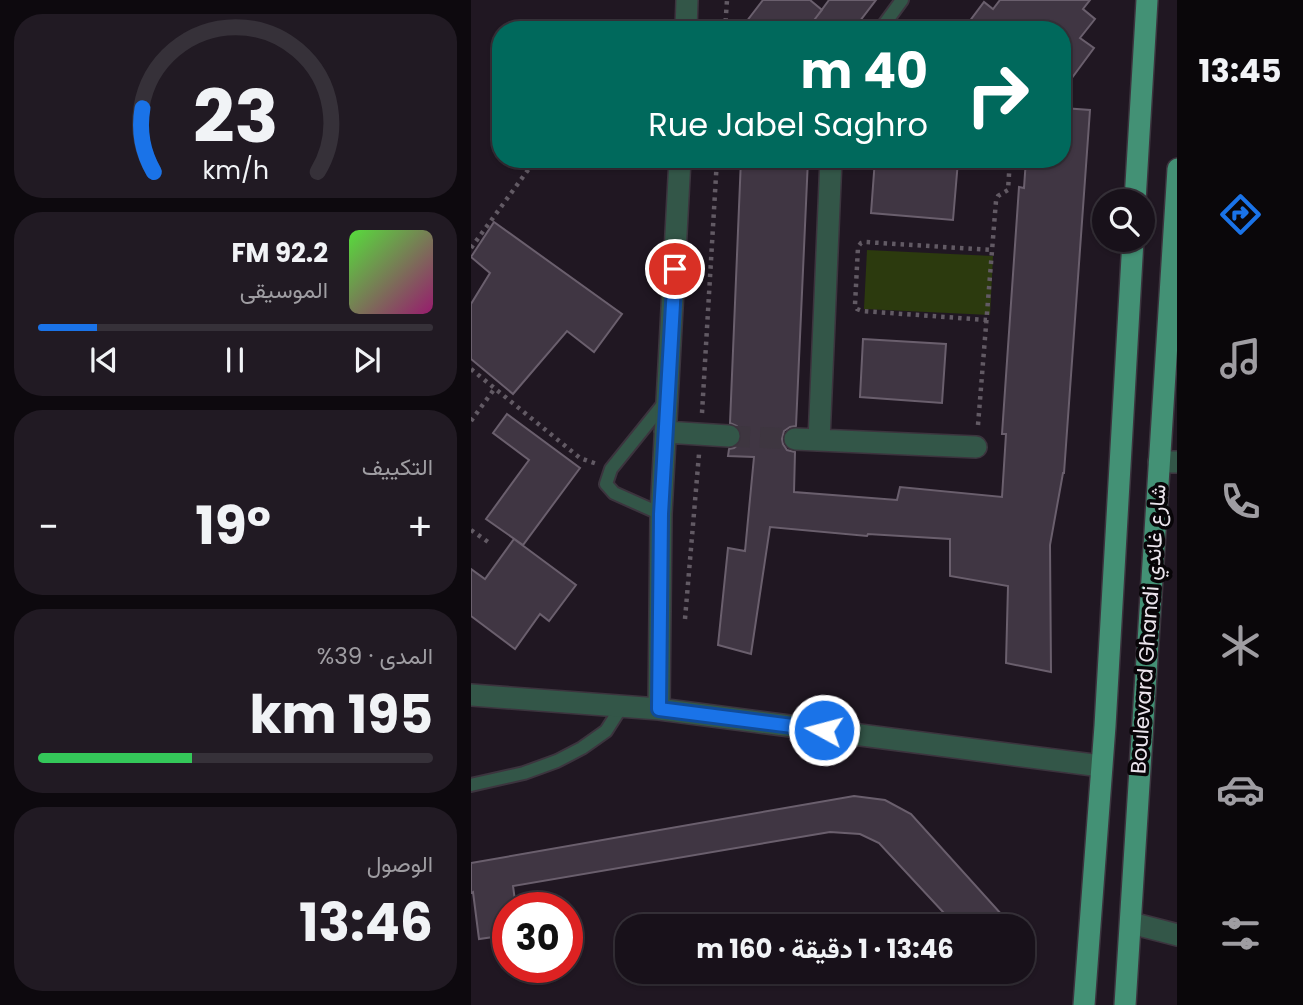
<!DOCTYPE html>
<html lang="ar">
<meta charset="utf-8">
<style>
body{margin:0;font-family:Poppins,Vazirmatn,sans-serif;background:#211a23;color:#f1f3f6;direction:rtl;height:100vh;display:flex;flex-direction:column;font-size:26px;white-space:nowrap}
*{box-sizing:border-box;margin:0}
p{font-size:23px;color:#9f9da2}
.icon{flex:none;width:38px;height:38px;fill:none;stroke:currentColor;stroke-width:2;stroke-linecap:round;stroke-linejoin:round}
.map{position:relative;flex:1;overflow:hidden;direction:ltr}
.drawer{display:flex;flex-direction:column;gap:14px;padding:14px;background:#0d090e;width:471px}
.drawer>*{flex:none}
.banner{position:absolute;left:21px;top:21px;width:579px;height:147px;border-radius:28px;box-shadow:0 2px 5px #0004,0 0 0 2px #363139;direction:rtl;background:#00695c;color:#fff;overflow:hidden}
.tools{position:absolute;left:621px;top:189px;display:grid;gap:14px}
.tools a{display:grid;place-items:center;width:63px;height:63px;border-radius:50%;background:#18111a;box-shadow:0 2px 5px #0004,0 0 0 2px #363139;font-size:35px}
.speed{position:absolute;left:21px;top:892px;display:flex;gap:14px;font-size:35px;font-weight:700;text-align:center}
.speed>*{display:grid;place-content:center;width:91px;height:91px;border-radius:50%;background:#18111a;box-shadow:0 2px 5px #0004,0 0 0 2px #363139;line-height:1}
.speed .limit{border:10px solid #d22;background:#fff;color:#111}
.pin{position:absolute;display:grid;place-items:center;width:60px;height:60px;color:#fff;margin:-30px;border:4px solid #fff;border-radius:50%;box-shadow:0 2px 7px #0007}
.me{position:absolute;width:77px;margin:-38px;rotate:277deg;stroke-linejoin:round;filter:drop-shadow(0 0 5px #0008)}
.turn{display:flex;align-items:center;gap:24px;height:147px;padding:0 28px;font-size:32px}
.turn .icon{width:91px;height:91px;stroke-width:2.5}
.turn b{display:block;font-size:49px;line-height:60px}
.big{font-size:52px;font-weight:700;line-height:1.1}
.drawer .tile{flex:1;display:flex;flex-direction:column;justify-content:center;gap:10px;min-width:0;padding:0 24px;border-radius:28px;background:#211a23}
.drawer .dial{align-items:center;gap:0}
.dial svg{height:182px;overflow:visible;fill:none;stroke:#363139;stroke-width:7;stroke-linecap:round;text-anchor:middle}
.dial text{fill:#f1f3f6;stroke:none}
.song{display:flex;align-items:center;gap:21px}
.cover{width:84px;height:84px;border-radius:10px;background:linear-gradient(135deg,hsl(110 70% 55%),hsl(320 70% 35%))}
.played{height:7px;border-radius:4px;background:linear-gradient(90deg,#1a73e8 15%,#363139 15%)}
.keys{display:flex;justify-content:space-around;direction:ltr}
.heat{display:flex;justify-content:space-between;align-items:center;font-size:38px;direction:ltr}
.charge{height:10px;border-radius:5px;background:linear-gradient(90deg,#34c759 39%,#363139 0)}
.trip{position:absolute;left:144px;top:914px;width:420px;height:70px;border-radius:28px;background:#18111a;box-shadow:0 2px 5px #0004,0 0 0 2px #363139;font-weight:700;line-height:70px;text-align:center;direction:rtl}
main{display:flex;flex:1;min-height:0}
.tabs{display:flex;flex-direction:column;width:126px;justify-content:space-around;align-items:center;background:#0a070a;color:#9f9da2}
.tabs .icon{width:49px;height:49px}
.tabs .selected{color:#1a73e8}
.tabs b{font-size:32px;color:#f1f3f6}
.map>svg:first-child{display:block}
.green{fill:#2c3a0e}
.building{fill:#403643;stroke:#6a5f6d;stroke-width:2}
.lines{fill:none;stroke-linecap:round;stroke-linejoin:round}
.minor-tunnel{stroke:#3e3640;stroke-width:21;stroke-dasharray:21 10;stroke-linecap:butt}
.service-casing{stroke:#3c343e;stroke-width:16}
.minor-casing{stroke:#3c343e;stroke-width:24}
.primary-casing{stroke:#3c343e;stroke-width:24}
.path{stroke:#625a64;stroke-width:4.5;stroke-dasharray:3.5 5;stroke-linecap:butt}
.service{stroke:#335648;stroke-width:12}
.minor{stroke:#335648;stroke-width:21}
.primary{stroke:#439175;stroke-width:21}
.route-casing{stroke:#114b97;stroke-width:18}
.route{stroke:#1a73e8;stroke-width:12}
.labels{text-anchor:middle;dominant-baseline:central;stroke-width:7;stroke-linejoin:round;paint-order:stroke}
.street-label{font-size:21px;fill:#eae4ec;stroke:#080508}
</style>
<main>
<nav class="tabs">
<b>13:45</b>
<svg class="icon selected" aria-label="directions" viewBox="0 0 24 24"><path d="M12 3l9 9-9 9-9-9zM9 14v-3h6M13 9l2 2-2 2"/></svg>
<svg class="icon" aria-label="music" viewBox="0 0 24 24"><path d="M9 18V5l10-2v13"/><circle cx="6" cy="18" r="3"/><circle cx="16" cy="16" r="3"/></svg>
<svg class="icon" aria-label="phone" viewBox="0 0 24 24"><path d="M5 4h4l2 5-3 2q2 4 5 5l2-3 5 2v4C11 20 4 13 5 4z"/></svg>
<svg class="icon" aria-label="climate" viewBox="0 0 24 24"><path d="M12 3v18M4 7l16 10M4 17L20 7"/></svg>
<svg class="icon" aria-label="car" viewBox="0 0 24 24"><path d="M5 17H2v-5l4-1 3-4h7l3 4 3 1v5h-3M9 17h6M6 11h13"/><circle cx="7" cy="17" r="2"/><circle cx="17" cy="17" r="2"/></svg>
<svg class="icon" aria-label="filters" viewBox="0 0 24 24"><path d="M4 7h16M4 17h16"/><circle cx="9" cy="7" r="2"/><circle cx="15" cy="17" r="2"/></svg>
</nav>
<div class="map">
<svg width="707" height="1005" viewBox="0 0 707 1005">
<rect width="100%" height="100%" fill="#201722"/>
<!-- green -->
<path class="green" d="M 396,250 L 522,256 L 519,315 L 393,309 Z"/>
<!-- building -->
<path class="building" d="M 292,0 L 339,0 L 351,10 L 335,30 L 269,30 Z
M 358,0 L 405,0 L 382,30 L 358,30 L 344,19 Z
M 529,0 L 619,0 L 612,9 L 624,19 L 609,38 L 623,48 L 592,90 L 592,30 L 492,30 L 513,2 L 522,9 Z
M 592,108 L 619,110 L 593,473 L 592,473 L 579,545 L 580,672 L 535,663 L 537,586 L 479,576 L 479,539 L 397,534 L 396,536 L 299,527 L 280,654 L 247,645 L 257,548 L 274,551 L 283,457 L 257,456 L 258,449 L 263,448 L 268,444 L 271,436 L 269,430 L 266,426 L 259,423 L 270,159 L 337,159 L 325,426 L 319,427 L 313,431 L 311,439 L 312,444 L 316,450 L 324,452 L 323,492 L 426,500 L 429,487 L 531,497 L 535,434 L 531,434 L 548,187 L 553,188 L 555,159 L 592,159 Z
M 404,159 L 462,159 L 487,161 L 482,220 L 400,213 Z
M 23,222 L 151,314 L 123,352 L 96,331 L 42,394 L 0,359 L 0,304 L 19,273 L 0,257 Z
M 392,339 L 475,344 L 471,403 L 389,397 Z
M 36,414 L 109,468 L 52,545 L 15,519 L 58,460 L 22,433 Z
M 43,539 L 105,585 L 78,621 L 69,614 L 44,649 L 0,616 L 0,569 L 14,579 Z
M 383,796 L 414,800 L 440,814 L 541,926 L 485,926 L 408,843 L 389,834 L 359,832 L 42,886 L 45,908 L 37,908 L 37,935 L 8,939 L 2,892 L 0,893 L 0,863 Z"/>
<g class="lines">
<!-- minor-tunnel -->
<path class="minor-tunnel" d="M 258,436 L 324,439"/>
<!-- service casing -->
<g class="service-casing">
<path id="service" d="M 409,30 L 431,0
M 190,514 L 143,493 L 135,484 L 140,469 L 194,402
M 0,785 L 53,773 L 86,761 L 111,748 L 135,731 L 151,706"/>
</g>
<!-- minor casing -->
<g class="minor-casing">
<path id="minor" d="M 215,30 L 216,0
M 194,432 L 258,436
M 324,439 L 505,447
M 348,440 L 360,159
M 688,462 L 707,462
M 0,695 L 188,709 L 630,766
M 188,709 L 190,514 L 209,159
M 660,923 L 707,935"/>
</g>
<!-- primary casing -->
<g class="primary-casing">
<path id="primary" d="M 664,201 L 676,0
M 613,1005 L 634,726 L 662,240
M 654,1005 L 707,169"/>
</g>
<!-- path -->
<path class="path" d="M 254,30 L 256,0
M 0,248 L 65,159
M 516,320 L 391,311 L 386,309 L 384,305 L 387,247 L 390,243 L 394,242 L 521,250
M 0,369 L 109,458 L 126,464
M 231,413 L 246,159
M 0,421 L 24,388
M 507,425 L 525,201 L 527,196 L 537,190 L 539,159
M 0,530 L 20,544
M 214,619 L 228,454"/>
<!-- service -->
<use href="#service" class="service"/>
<!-- minor -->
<use href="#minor" class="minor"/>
<!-- primary -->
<use href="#primary" class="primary"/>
</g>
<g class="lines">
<!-- route casing -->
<g class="route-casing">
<path id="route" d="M 204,269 L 190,514 L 188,709 L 353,730"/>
</g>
<!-- route -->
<use href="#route" class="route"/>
</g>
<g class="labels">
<!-- street labels -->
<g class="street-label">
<text transform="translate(677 629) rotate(-86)">Boulevard Ghandi شارع غاندي</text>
</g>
</g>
</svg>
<div class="tools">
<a><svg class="icon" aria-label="search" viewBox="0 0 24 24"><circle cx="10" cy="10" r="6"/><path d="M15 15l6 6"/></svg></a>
</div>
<div class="speed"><div class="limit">30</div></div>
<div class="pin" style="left:204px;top:269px;background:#d93025"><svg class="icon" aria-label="arrive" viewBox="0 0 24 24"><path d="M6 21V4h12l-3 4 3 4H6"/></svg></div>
<svg class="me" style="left:353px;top:730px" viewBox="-20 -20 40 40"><circle r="17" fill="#1a73e8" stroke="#fff" stroke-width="3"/><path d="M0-11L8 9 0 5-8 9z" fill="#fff"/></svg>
<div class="trip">13:46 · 1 دقيقة · 160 m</div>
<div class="banner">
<div class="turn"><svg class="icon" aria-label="right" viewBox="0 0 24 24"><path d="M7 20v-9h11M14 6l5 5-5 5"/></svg><div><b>40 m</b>Rue Jabel Saghro</div></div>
</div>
</div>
<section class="drawer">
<div class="tile dial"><svg viewBox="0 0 100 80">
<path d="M14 69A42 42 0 1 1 86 69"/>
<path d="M14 69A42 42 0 0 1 9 41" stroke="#1a73e8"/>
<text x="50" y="56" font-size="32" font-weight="700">23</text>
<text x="50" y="72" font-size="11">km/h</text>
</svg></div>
<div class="tile">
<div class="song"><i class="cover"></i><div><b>92.2 FM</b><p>الموسيقى</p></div></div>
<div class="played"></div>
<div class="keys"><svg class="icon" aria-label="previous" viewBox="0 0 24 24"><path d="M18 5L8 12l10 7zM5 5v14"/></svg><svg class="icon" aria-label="pause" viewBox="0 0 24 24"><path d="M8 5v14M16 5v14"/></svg><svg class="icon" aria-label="next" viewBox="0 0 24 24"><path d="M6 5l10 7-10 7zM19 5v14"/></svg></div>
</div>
<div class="tile"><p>التكييف</p>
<div class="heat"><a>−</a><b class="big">19°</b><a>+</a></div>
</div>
<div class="tile"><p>المدى · 39%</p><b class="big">195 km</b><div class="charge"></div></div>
<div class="tile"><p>الوصول</p><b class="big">13:46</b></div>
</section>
</main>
